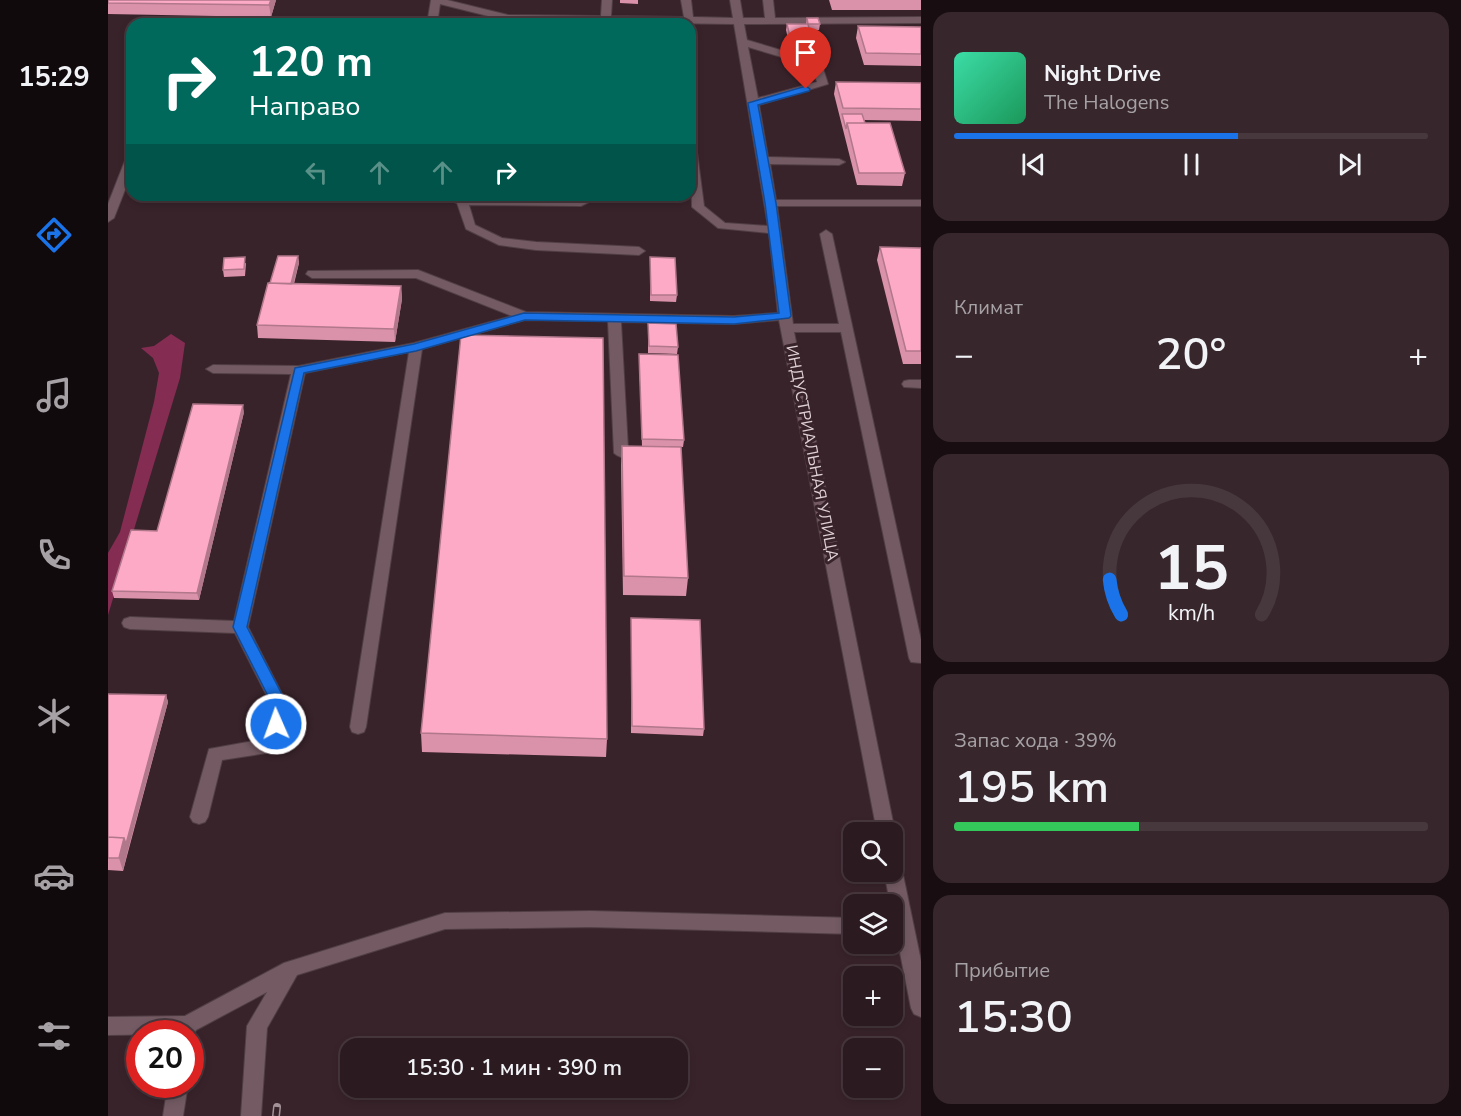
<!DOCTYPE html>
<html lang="ru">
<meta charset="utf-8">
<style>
body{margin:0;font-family:"Nunito Sans",sans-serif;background:#37272d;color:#f1f3f6;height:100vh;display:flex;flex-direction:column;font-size:22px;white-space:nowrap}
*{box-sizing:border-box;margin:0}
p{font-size:20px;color:#a6a1a5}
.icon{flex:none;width:33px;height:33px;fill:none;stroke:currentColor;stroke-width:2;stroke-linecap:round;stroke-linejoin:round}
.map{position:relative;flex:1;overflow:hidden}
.details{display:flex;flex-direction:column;gap:12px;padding:12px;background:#180e12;width:540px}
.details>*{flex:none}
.guide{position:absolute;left:18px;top:18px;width:570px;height:183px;border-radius:18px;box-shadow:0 3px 9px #0003,0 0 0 2px #47383e;background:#00695c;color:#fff;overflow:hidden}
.tools{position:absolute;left:735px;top:822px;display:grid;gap:12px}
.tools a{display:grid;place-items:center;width:60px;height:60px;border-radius:12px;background:#2b1a20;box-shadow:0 3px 9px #0003,0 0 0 2px #47383e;font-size:30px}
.speed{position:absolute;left:18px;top:1020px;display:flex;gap:12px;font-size:30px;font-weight:700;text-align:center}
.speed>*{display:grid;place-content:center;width:78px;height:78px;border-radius:50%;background:#2b1a20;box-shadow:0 3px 9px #0003,0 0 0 2px #47383e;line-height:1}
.speed .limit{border:9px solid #d22;background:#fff;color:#111}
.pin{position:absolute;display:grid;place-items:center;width:51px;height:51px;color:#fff;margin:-62px -26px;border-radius:50% 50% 50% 0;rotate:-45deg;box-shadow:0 0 6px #0007}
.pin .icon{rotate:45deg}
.me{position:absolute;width:66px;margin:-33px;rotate:358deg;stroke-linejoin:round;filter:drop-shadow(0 0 4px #0008)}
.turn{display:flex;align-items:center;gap:21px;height:126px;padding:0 24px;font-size:27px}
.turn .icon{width:78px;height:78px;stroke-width:2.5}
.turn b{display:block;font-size:42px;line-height:51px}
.lanes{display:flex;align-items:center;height:57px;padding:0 24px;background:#0003;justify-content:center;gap:30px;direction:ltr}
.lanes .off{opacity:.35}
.big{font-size:45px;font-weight:600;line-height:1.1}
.details .tile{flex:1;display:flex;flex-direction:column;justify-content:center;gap:9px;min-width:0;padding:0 21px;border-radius:18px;background:#37272d}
.details .dial{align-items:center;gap:0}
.dial svg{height:156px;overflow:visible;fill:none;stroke:#47383e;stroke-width:7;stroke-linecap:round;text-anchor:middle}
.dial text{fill:#f1f3f6;stroke:none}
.song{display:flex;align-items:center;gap:18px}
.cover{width:72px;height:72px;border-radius:9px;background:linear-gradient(135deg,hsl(160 70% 55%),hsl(150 70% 35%))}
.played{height:6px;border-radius:3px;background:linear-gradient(90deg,#1a73e8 60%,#47383e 60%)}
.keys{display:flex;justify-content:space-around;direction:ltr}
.heat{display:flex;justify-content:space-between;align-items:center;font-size:33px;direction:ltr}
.charge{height:9px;border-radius:4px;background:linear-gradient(90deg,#34c759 39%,#47383e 0)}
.trip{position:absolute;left:232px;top:1038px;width:348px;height:60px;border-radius:18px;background:#2b1a20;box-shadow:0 3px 9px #0003,0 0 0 2px #47383e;font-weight:600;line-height:60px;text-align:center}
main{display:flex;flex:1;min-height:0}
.dock{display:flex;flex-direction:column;width:108px;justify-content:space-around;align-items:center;background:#110a0d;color:#a6a1a5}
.dock .icon{width:42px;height:42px}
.dock .current{color:#1a73e8}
.dock b{font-size:27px;color:#f1f3f6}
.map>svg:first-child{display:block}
.green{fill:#852c52}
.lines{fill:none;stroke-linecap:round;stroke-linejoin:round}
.minor-casing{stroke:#513f45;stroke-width:2}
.minor{fill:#745b63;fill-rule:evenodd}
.rail-casing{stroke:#a39298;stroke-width:8}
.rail{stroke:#39232b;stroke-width:5;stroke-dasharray:16;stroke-linecap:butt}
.wall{fill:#da92aa}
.shaded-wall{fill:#b1778b}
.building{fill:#fdaac6;stroke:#b1778b;stroke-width:1.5}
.route{fill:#1a73e8;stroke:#114b97;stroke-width:1.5}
.labels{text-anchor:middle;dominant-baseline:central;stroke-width:6;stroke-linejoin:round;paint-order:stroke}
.street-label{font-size:16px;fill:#ded0d4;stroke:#39232b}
</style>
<main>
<nav class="dock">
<b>15:29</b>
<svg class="icon current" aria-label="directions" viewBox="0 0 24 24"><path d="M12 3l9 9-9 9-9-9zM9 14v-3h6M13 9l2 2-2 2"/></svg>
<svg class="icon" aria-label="music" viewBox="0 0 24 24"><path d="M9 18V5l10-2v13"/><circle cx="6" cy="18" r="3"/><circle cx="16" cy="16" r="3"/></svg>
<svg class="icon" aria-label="phone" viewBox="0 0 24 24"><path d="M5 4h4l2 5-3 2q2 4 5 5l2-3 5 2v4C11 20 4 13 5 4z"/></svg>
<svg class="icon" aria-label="climate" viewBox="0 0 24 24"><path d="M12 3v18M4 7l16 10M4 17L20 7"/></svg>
<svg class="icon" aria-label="car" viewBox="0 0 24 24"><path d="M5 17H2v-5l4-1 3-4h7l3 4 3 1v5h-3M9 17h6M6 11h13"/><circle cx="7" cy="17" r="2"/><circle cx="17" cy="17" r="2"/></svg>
<svg class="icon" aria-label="filters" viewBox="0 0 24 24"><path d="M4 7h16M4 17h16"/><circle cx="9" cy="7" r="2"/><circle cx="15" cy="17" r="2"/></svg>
</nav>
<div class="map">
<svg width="813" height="1116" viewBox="0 0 813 1116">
<rect width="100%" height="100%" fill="#39232b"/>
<!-- green -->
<path class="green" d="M 63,334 L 77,343 L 72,378 L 0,615 L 0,553 L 12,532 L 46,402 L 51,373 L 45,358 L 33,348 L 46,346 Z"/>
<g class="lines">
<!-- minor casing -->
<g class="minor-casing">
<path id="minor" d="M 323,0 L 339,0 L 400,15 L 493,16 L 494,0 L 504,0 L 503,16 L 576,17 L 573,0 L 583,0 L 585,17 L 625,18 L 622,0 L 632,0 L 635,18 L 657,18 L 655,0 L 665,0 L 667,18 L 813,17 L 813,23 L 636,24 L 639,40 L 713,62 L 720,84 L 651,105 L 660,157 L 731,159 L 737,162 L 731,165 L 662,164 L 668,200 L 813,200 L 813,206 L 669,206 L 685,324 L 731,324 L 712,234 L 718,230 L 724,234 L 813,640 L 813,663 L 803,662 L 801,658 L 733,332 L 686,332 L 787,832 L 784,837 L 784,832 L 769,832 L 671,320 L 626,324 L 513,322 L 520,449 L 538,451 L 540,454 C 533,461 513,460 506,453 L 500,321 L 417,320 L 314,349 L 258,727 L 256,732 L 250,734 L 244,732 L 242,727 L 301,352 L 197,373 L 140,627 L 179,704 L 173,745 L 171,750 L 165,752 L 114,760 L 100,817 L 97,822 L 91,824 L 85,822 L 82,817 L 101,749 L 157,739 L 163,704 L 127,633 L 22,629 L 16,627 L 14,623 L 16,619 L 22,617 L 126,621 L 183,374 L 105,373 L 98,369 L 105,365 L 191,366 L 306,343 L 404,316 L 308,278 L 204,278 L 198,274 L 200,271 L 310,270 L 418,312 L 626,316 L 670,313 L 661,233 L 610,228 L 584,207 L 582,134 L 587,137 L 596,206 L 617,223 L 660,226 L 626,24 L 400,21 L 332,4 L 329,24 L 319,24 ZM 640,47 L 704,66 L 709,82 L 650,98 Z
M 24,155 L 24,172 L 6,218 L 0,222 L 0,204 L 18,158 Z
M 325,195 L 471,200 L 480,195 L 495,195 L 473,206 L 361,205 L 367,225 L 394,238 L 428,242 L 531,247 L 537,251 L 531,255 L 428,250 L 391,245 L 358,229 L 349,203 Z
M 801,380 L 813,380 L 813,388 L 796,387 L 794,384 L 796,381 Z
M 784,858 L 790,860 L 793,865 L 813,961 L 813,1017 L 806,1014 L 803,1008 L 776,872 L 784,872 Z
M 482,911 L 746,918 L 746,934 L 482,927 L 337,929 L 189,975 L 159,1028 L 153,1116 L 133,1116 L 139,1026 L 159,992 L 88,1030 L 82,1041 L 82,1034 L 0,1035 L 0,1017 L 77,1016 L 176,963 L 337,913 Z
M 60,1084 L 80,1084 L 75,1116 L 55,1116 Z"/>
</g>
<!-- minor -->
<use href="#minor" class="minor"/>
<!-- rail casing -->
<g class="rail-casing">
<path id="rail" d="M 168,1116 L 169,1107"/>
</g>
<!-- rail -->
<use href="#rail" class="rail"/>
</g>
<!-- wall -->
<path class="wall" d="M 0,0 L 168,0 L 163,17 L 0,14 Z
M 512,0 L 530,0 L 530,4 L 512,3 Z
M 721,0 L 813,0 L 813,10 L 724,10 Z
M 699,18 L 712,24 L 711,30 L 702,30 L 703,37 L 702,43 L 681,43 L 678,30 L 679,24 L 698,24 Z
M 750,26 L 813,27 L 813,66 L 756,65 L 748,38 Z
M 728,82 L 813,83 L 813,121 L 756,120 L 757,123 L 797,173 L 794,186 L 749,185 L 726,94 Z
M 772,247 L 813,248 L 813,364 L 795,364 L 769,260 Z
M 190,256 L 191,263 L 186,284 L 293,286 L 294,299 L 287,342 L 150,338 L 149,325 L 162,283 Z
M 542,257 L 569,295 L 568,302 L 542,301 Z
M 138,263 L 137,276 L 116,277 L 115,270 Z
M 540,323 L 570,347 L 569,354 L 540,353 Z
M 531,354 L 576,440 L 575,447 L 534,446 Z
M 136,412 L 91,600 L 6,598 L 4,591 Z
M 514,446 L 580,578 L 578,596 L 515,595 L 513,465 Z
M 523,618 L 596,729 L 595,736 L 523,733 Z
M 0,694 L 58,695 L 60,702 L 15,871 L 0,870 Z
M 313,733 L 499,739 L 498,757 L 314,752 Z"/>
<!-- shaded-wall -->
<path class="shaded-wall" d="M 163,0 L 168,0 L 163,17 L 161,5 Z
M 190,256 L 191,263 L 182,296 L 182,290 Z
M 293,286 L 294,299 L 287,342 L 286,329 Z
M 135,405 L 136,412 L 91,600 L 89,593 Z
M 58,695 L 60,702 L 20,850 L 18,844 Z
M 16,838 L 20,850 L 15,871 L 11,858 Z"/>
<!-- building -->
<path class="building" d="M 0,0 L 163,0 L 161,5 L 0,3 Z
M 699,18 L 710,18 L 712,24 L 700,24 L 703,37 L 682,37 L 679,24 L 700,24 Z
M 518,20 L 541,20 L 541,24 L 518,24 Z
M 750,26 L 813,27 L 813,54 L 758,53 Z
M 728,82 L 813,83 L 813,109 L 735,108 Z
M 734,114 L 754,114 L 757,123 L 739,123 L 738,129 Z
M 739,123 L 782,123 L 797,173 L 751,173 Z
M 772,247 L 813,248 L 813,351 L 798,351 Z
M 170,256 L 190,256 L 183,284 L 162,283 Z
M 137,257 L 136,269 L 115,270 L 116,258 Z
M 542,257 L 567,258 L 569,295 L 543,295 Z
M 160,283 L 293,286 L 286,329 L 149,325 Z
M 540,323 L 568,324 L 570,347 L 541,346 Z
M 353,335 L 495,338 L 499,739 L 313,733 Z
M 531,354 L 570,355 L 576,440 L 534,439 Z
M 85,404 L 135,405 L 89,593 L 4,591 L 23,530 L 49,531 Z
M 514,446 L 573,447 L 580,578 L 516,576 Z
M 523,618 L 592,620 L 596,729 L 524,726 Z
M 0,694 L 58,695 L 18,844 L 16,838 L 0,837 Z
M 0,837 L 16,838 L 11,858 L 0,858 Z"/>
<!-- route -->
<path class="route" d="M 698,86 L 702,89 L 701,91 L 650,105 L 668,203 L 683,316 L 681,318 L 626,324 L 417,320 L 308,351 L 196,373 L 139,627 L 179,704 L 173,729 L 163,729 L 161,724 L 164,704 L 125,627 L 187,368 L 306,344 L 416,313 L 626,317 L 671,313 L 657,203 L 640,103 Z"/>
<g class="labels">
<!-- street labels -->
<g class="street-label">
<text transform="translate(704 453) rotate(79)">ИНДУСТРИАЛЬНАЯ УЛИЦА</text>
</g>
</g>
</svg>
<div class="tools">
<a><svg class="icon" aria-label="search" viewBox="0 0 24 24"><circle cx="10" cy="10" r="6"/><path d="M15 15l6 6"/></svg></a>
<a><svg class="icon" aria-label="layers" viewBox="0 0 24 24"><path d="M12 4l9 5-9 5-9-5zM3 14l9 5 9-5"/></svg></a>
<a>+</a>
<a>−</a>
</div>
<div class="speed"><div class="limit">20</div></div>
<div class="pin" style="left:698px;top:89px;background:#d93025"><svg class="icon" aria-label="arrive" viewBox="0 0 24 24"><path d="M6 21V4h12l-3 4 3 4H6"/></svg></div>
<svg class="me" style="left:168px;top:724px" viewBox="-20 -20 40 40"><circle r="17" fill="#1a73e8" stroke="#fff" stroke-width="3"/><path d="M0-11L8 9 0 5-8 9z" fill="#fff"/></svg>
<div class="trip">15:30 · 1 мин · 390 m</div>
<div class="guide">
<div class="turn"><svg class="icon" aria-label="right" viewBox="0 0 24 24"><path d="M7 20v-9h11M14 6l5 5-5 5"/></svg><div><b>120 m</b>Направо</div></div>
<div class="lanes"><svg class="icon off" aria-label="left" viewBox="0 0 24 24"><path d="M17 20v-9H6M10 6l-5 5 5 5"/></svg><svg class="icon off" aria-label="ahead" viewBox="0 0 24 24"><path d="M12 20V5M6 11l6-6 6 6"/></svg><svg class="icon off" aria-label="ahead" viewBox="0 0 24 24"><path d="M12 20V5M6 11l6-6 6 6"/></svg><svg class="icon" aria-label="right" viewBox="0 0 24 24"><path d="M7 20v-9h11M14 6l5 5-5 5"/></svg></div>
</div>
</div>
<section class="details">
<div class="tile">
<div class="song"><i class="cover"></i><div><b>Night Drive</b><p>The Halogens</p></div></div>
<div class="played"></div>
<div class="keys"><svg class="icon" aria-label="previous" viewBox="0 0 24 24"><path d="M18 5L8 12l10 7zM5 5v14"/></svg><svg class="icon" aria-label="pause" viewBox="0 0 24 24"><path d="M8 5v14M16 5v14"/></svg><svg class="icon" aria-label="next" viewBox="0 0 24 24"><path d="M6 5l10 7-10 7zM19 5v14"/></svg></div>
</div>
<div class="tile"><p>Климат</p>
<div class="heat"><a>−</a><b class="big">20°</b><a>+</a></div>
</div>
<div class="tile dial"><svg viewBox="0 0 100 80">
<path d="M14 69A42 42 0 1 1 86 69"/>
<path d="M14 69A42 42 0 0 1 8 51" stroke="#1a73e8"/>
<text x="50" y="56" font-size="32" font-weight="700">15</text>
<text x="50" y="72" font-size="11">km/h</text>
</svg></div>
<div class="tile"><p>Запас хода · 39%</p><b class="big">195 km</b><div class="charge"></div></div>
<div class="tile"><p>Прибытие</p><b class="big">15:30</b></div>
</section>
</main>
